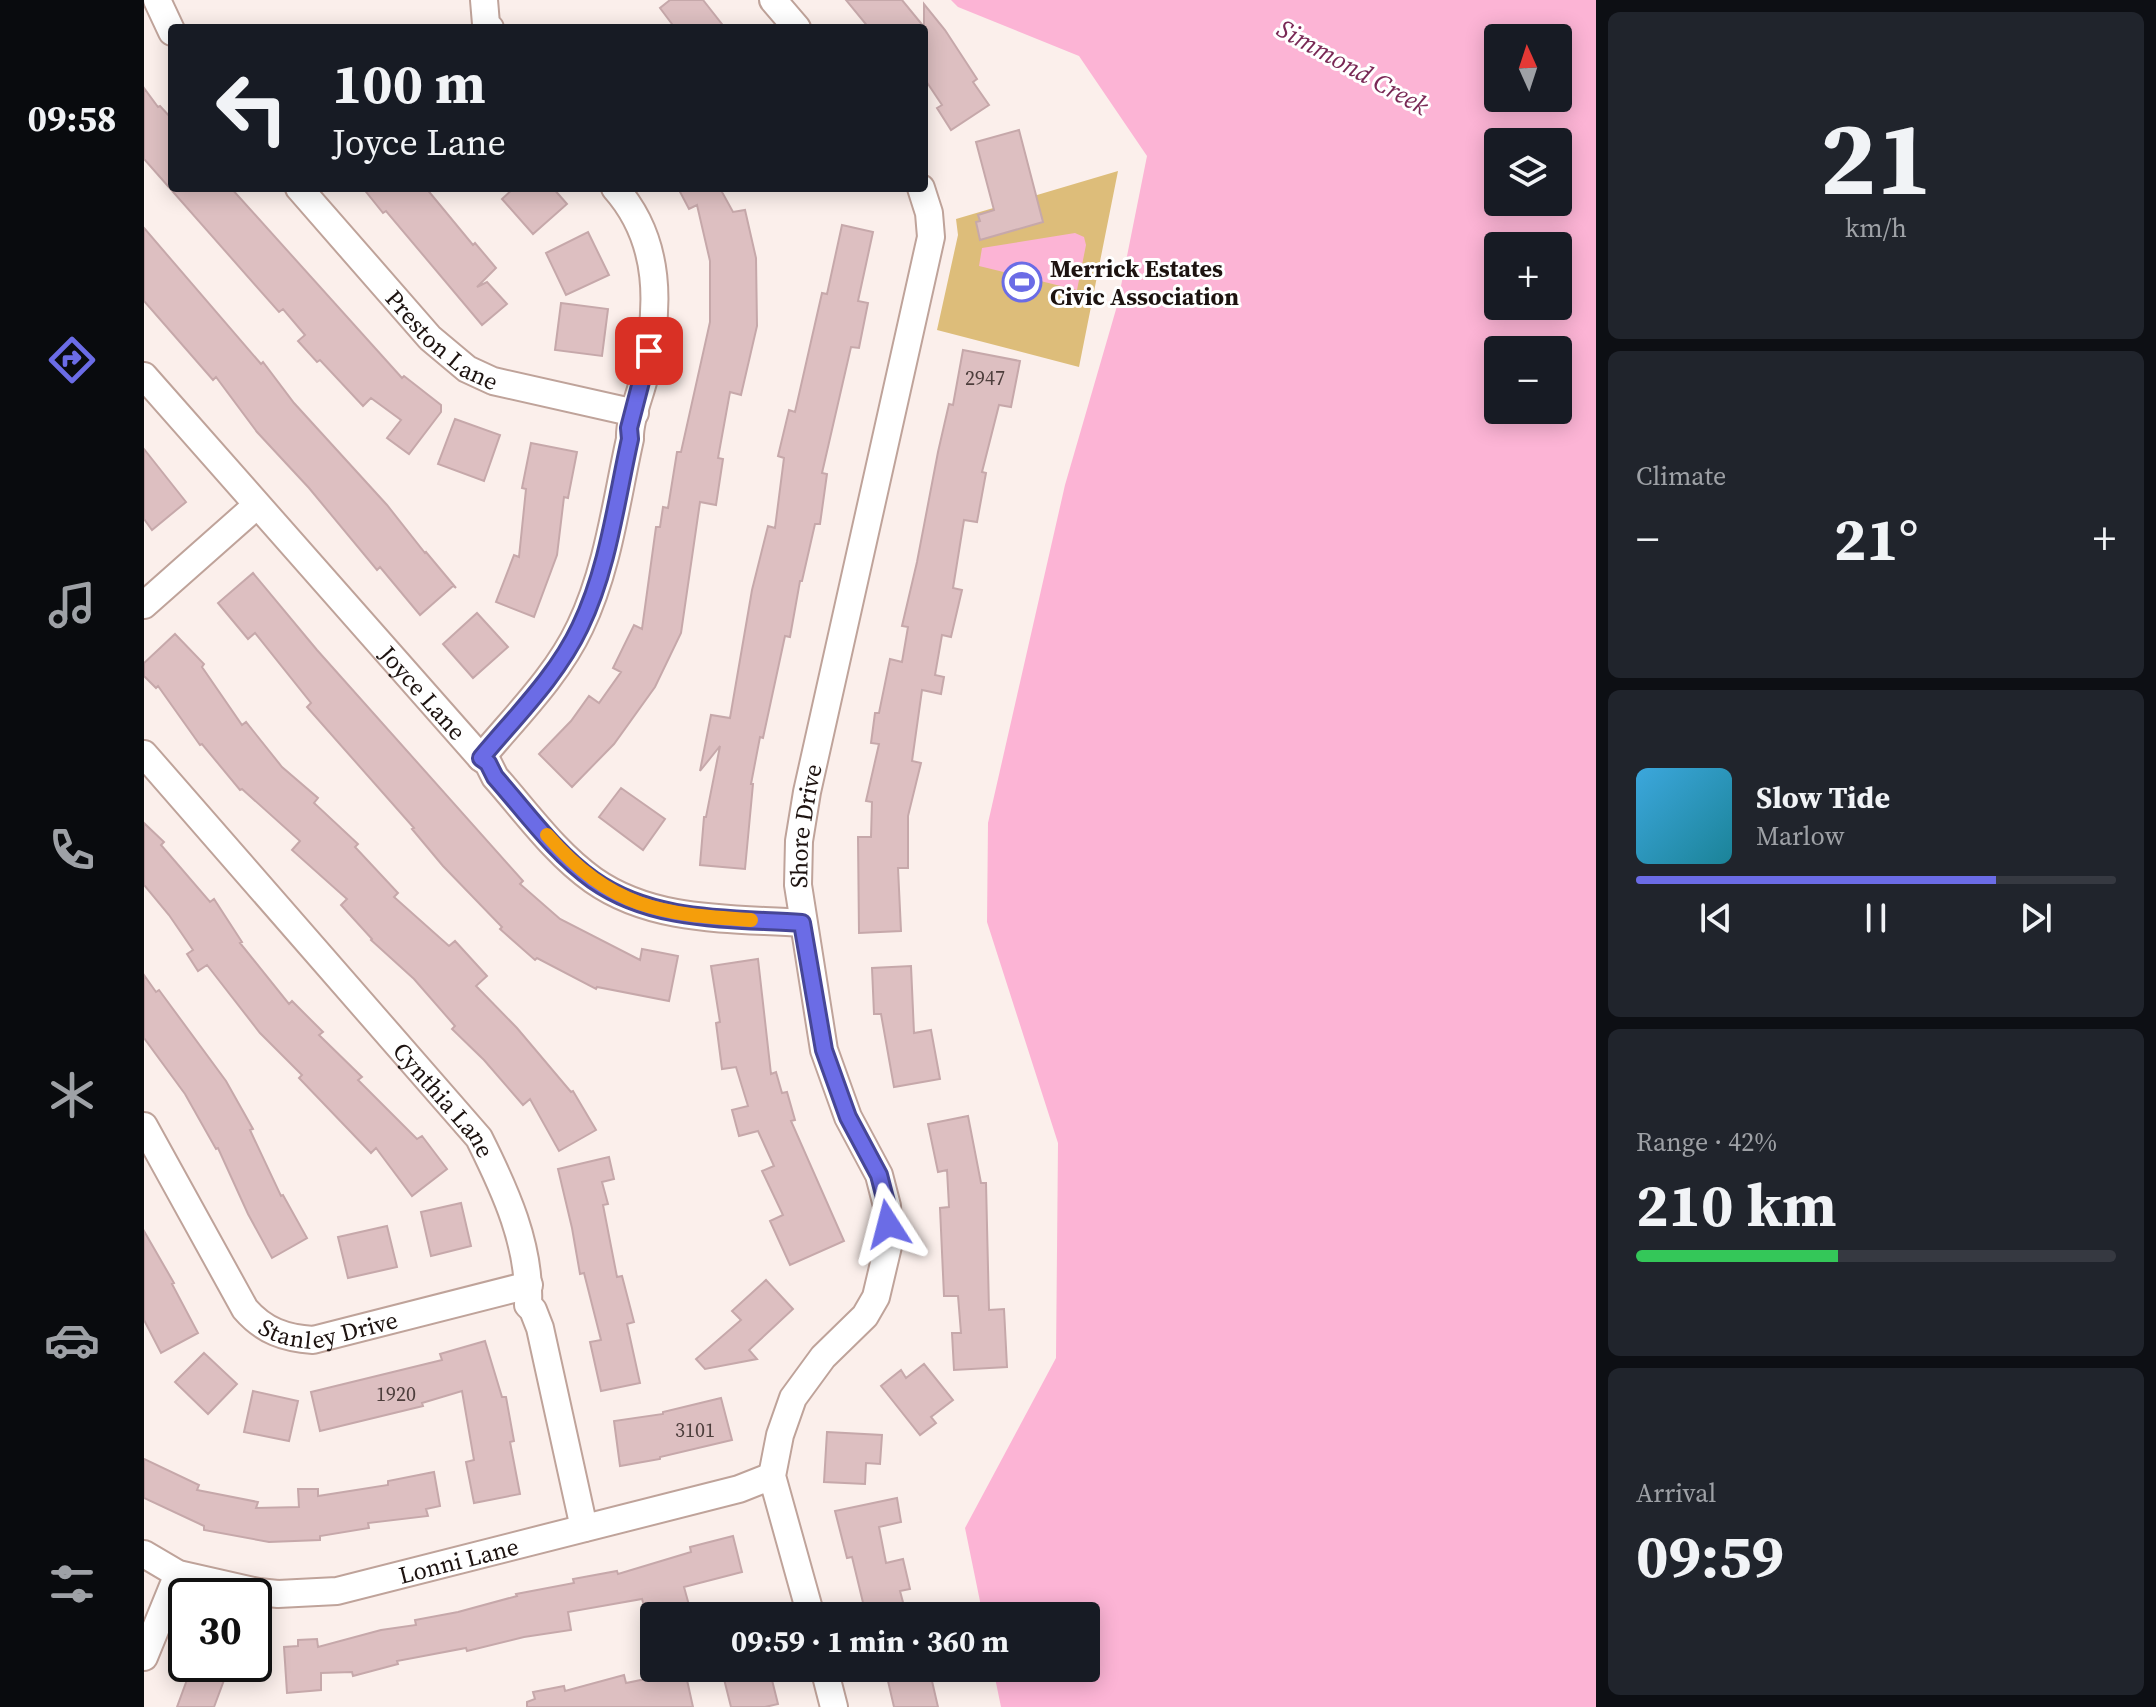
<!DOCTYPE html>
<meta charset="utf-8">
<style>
body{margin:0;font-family:"Source Serif 4",serif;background:#20242c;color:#f1f3f6;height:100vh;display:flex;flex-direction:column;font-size:30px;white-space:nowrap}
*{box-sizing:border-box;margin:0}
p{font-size:26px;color:#9ea1a6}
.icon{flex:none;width:44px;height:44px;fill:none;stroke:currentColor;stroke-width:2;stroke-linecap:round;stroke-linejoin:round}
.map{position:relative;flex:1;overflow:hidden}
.side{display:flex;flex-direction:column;gap:12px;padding:12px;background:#0d0f14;width:560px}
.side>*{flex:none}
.guide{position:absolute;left:24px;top:24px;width:760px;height:168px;border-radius:8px;box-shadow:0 4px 20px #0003;background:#171b24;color:#f1f3f6;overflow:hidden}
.needle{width:52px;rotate:357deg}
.tools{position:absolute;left:1340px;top:24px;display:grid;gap:16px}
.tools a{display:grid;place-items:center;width:88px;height:88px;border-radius:8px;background:#171b24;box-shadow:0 4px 20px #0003;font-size:40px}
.speed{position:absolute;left:24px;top:1578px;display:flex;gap:16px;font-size:40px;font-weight:700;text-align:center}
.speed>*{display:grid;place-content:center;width:104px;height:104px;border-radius:50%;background:#171b24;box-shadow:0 4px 20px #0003;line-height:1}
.speed .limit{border:4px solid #111;border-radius:12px;background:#fff;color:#111}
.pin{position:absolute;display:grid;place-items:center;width:68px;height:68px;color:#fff;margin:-34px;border-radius:16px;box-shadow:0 4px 12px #0006}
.me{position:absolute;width:88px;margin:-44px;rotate:351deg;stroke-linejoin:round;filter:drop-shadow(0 0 6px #0008)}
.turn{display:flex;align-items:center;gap:28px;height:168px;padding:0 32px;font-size:36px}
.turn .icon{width:104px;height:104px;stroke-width:2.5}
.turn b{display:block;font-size:56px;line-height:68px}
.big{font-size:60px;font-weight:700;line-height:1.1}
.side .widget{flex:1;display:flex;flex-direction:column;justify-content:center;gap:12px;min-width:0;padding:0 28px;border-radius:12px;background:#20242c}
.side .dial{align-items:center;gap:0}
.dial b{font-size:104px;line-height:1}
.song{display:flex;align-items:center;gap:24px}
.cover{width:96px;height:96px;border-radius:12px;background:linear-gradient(135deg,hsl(200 70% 55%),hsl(190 70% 35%))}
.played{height:8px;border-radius:4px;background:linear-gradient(90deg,#6b6ce6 75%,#363941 75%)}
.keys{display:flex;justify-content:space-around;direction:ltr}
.heat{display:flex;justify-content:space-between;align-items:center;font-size:44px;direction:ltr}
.charge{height:12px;border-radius:6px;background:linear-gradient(90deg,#34c759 42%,#363941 0)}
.trip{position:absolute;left:496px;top:1602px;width:460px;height:80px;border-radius:8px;background:#171b24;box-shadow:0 4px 20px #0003;font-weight:700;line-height:80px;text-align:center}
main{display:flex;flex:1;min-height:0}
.tabs{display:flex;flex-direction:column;width:144px;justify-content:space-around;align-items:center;background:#090b0e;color:#9ea1a6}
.tabs .icon{width:56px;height:56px}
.tabs .current{color:#6b6ce6}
.tabs b{font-size:36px;color:#f1f3f6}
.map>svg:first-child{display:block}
.green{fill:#ddbd7a}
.water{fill:#fcb4d5;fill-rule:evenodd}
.building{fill:#ddbfc1;stroke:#c6a8aa;stroke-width:2}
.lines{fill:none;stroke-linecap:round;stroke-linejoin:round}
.minor-casing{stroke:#bfa39a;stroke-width:30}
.minor{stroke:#fff;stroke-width:26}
.route-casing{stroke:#464696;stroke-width:20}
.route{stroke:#6b6ce6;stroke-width:14}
.slow{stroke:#f59e0b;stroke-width:14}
.labels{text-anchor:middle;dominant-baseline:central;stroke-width:6;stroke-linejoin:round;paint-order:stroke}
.number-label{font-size:20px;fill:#4d3e3c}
.poi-label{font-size:24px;font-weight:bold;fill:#1d1310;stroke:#fff;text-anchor:start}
.street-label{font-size:24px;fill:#1d1310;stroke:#fff}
.water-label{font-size:26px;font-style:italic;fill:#792855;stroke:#fff}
</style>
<main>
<nav class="tabs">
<b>09:58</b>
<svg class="icon current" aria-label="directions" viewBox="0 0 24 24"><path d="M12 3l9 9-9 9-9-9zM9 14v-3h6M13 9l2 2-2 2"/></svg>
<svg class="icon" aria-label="music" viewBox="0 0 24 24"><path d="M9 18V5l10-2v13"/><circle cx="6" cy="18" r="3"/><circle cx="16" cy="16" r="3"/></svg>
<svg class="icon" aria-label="phone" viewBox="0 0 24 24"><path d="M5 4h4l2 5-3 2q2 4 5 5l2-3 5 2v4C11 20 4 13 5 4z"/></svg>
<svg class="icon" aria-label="climate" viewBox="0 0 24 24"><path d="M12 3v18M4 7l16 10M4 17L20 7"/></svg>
<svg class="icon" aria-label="car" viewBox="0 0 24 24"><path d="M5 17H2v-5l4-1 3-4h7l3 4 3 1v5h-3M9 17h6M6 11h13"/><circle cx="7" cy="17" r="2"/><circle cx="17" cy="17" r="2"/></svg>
<svg class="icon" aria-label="filters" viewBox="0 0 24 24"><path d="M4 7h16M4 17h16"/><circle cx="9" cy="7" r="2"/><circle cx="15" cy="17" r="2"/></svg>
</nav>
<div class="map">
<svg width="1452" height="1707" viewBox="0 0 1452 1707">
<rect width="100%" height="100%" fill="#fbefeb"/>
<!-- green -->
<path class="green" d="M 974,171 L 935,367 L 793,330 L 814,235 L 812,219 Z"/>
<!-- water -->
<path class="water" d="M 807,0 L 1452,0 L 1452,1707 L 857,1707 L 849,1668 L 942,1668 L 942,1616 L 839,1616 L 821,1528 L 912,1358 L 914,1143 L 843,922 L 844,823 L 921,485 L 973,306 L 1003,156 L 935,56 L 814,7 ZM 1354,38 L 1414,38 L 1414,98 L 1354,98 ZM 1354,142 L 1414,142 L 1414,202 L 1354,202 ZM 1354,246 L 1414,246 L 1414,306 L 1354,306 ZM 1354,350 L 1414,350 L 1414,410 L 1354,410 Z
M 931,233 L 940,237 L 942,245 L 933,290 L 835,266 L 838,248 Z"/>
<!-- building -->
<path class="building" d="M 526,0 L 559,0 L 581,28 L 531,28 L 516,8 Z
M 702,0 L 758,0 L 780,27 L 780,4 L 801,30 L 833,79 L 829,82 L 845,105 L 807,130 L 793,108 L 798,105 L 780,78 L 780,28 L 725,28 Z
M 0,88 L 14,107 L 16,106 L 28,119 L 28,188 L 87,188 L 258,378 L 260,376 L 297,405 L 297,412 L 265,454 L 243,438 L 257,420 L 227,398 L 219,406 L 176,360 L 173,362 L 154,341 L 161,335 L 139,309 L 135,312 L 0,159 Z
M 875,130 L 899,222 L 836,240 L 832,222 L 836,221 L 834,215 L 850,210 L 832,142 Z
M 219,188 L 282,188 L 329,245 L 331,243 L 352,268 L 333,287 L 343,282 L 363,304 L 338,325 L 242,211 L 239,213 Z
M 370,188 L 409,188 L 423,204 L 389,234 L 358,199 Z
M 534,188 L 585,188 L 578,192 L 589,212 L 601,210 L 612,258 L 613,326 L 597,395 L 586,392 L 574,458 L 579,459 L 572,505 L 556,502 L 537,633 L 511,687 L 470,744 L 428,787 L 395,754 L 427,721 L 445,696 L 455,703 L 477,672 L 469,668 L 490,625 L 498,629 L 512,527 L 516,527 L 519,507 L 524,508 L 533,452 L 537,452 L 566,322 L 566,261 L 553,205 L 545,209 Z
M 698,225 L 729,232 L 714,301 L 724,303 L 715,348 L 707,347 L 678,473 L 683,474 L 676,524 L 671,524 L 658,581 L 656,581 L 646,637 L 641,636 L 619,738 L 616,737 L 607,784 L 609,784 L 601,869 L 556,865 L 560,817 L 562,817 L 576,746 L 556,771 L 567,715 L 586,718 L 608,590 L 624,526 L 631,528 L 640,458 L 634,456 L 645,410 L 651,412 L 678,293 L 683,294 Z
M 0,228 L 117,364 L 119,362 L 150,403 L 243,505 L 281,553 L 282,552 L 312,588 L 309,586 L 276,615 L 236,567 L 233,570 L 165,488 L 113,432 L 72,377 L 69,380 L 0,301 Z
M 444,232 L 465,275 L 422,295 L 402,253 Z
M 417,303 L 464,309 L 458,356 L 411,350 Z
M 819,350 L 876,361 L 867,407 L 855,405 L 838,472 L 842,473 L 833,522 L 820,520 L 809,588 L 818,590 L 807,637 L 798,635 L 791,675 L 800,677 L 797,694 L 778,690 L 768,761 L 777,763 L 764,816 L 764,868 L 754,868 L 757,931 L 715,933 L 714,837 L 727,837 L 728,802 L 722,801 L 735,744 L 727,743 L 731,713 L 735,713 L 746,659 L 758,662 L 764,627 L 758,626 L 773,562 L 794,452 L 805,404 L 809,405 Z
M 311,419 L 356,435 L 340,481 L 294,464 Z
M 387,443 L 433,452 L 424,498 L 420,497 L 413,555 L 390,617 L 352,602 L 370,555 L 375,557 L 382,489 L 378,488 Z
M 0,449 L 42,502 L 8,530 L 0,519 Z
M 109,573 L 173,650 L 379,881 L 376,884 L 416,919 L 496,960 L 498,949 L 534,956 L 525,1001 L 453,987 L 452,989 L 393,958 L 391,960 L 356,929 L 358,927 L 299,866 L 268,829 L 270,828 L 163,707 L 167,703 L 111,633 L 104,639 L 74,603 Z
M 333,613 L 364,647 L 329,678 L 299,644 Z
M 31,634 L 60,664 L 58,667 L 98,725 L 102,722 L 138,767 L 174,798 L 170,803 L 214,844 L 211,847 L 254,893 L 250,897 L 305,946 L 311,941 L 343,976 L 332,986 L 373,1028 L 427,1092 L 429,1091 L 452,1130 L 415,1151 L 386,1099 L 379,1105 L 340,1060 L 308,1029 L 311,1026 L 270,979 L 227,940 L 228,939 L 197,905 L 203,899 L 148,850 L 156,841 L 98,789 L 96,790 L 58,744 L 56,745 L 14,686 L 12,688 L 0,676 L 0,663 Z
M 477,788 L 521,819 L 499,850 L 455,817 Z
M 0,823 L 20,842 L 17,845 L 66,902 L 70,899 L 98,942 L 96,943 L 145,1004 L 148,1001 L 179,1032 L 175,1035 L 218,1077 L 214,1080 L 273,1139 L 278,1136 L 303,1169 L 268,1196 L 232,1148 L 227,1153 L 155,1078 L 158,1075 L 116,1033 L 63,965 L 54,971 L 43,954 L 49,950 L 25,915 L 0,885 Z
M 614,959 L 627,1074 L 632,1072 L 638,1093 L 643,1092 L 651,1120 L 647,1121 L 700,1241 L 646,1265 L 626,1221 L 639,1215 L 618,1171 L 630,1166 L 614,1131 L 595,1136 L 588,1110 L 604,1106 L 592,1067 L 578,1069 L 572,1023 L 576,1022 L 567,966 Z
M 767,966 L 770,1033 L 787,1030 L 796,1079 L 750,1087 L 737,1014 L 730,1014 L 728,968 Z
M 0,975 L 12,992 L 15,990 L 82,1081 L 109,1129 L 106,1130 L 137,1196 L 139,1195 L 163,1238 L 128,1258 L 104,1214 L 74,1148 L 72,1149 L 41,1094 L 0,1038 Z
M 824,1116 L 837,1183 L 842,1183 L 845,1310 L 860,1309 L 863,1367 L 810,1370 L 808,1333 L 817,1333 L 814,1296 L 800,1296 L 796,1208 L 805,1207 L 803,1170 L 794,1172 L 784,1124 Z
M 465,1157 L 470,1179 L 458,1182 L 464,1204 L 459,1205 L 473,1277 L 478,1276 L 490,1322 L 483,1324 L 496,1383 L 457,1391 L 446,1342 L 457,1340 L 440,1273 L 436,1274 L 428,1228 L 414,1169 Z
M 317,1203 L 327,1246 L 287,1256 L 277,1212 Z
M 243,1226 L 253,1267 L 204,1278 L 194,1237 Z
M 0,1231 L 30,1283 L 28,1284 L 54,1333 L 17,1353 L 0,1320 Z
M 622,1280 L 649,1309 L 605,1350 L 613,1359 L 561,1369 L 552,1359 L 597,1320 L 588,1311 Z
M 341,1341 L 358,1397 L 362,1397 L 370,1441 L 366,1442 L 376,1494 L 330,1503 L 322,1462 L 330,1460 L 318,1391 L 278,1403 L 279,1406 L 176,1431 L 167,1392 L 298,1360 L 296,1354 Z
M 60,1353 L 93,1384 L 64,1414 L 31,1382 Z
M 780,1364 L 809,1400 L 787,1417 L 792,1423 L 776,1435 L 737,1386 L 757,1370 L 762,1378 Z
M 109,1391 L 154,1401 L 145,1441 L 100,1432 Z
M 577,1398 L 588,1440 L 516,1457 L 516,1459 L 476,1466 L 470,1421 L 519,1414 L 519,1412 Z
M 683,1432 L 738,1435 L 736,1464 L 722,1463 L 721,1484 L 680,1482 Z
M 0,1459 L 55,1485 L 53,1490 L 114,1502 L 112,1508 L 155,1507 L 154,1489 L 174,1489 L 174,1496 L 244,1485 L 244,1481 L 290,1472 L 296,1506 L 282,1509 L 284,1516 L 224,1523 L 225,1528 L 176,1536 L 176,1540 L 125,1542 L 60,1530 L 60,1526 L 0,1498 Z
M 753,1498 L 757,1522 L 735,1527 L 742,1563 L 759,1559 L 766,1589 L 756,1591 L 760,1606 L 722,1615 L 708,1557 L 703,1558 L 691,1511 Z
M 589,1536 L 598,1572 L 540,1587 L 548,1616 L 503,1616 L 498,1599 L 424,1612 L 427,1630 L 380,1637 L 323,1651 L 322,1648 L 253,1661 L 254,1664 L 209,1676 L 208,1672 L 177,1673 L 177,1690 L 143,1693 L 140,1647 L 154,1646 L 154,1640 L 173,1639 L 174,1647 L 237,1630 L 272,1625 L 271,1620 L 314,1612 L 373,1596 L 372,1594 L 430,1583 L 429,1579 L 473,1571 L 474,1574 L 547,1552 L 546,1547 Z
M 54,1664 L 86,1664 L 70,1707 L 33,1707 L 44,1677 L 51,1680 Z
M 607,1668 L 625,1668 L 634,1704 L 621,1707 L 587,1707 L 579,1675 Z
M 741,1668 L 785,1668 L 794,1707 L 750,1707 Z
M 541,1671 L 549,1707 L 383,1707 L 383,1702 L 391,1699 L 389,1692 L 420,1686 L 421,1691 L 480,1675 L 482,1683 Z"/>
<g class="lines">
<!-- minor casing -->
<g class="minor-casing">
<g id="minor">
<path d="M 13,0 L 28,32"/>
<path d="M 340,0 L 342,24 L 346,28"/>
<path d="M 629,0 L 653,28"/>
<path id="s1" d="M 155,188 L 286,338 L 323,369 L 349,381 L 491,413"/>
<path id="s2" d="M 0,376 L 337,758 L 344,763 L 351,777 C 382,812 411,853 449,880 C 510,923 588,918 658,923"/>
<path d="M 0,605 L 113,505"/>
<path id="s3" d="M 0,754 L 335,1138 C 361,1190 387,1246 384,1305 L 389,1310 L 396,1328 L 440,1528"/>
<path d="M 337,758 C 371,717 413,676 436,627 C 464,569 472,502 486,439 C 485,418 497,394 501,374 C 516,308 518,241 471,188"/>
<path id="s4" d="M 0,1126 L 101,1309 C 120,1331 141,1338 169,1340 L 385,1285"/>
<path id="s5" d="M 0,1554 L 34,1574 L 114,1592 L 134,1594 L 193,1591 L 595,1489 L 628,1476"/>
<path id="s6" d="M 667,1616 L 628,1476 L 636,1435 L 649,1398 L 679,1357 L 721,1316 L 732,1297 L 745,1242 L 743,1206 L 735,1175 L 704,1117 L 680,1050 L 654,885 L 655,841 L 663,792 L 787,237 L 785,213 L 777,188"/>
<path d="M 0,1657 L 34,1574"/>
<path d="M 680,1668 L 690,1707"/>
</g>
</g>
<!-- minor -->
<use href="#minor" class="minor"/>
</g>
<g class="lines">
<!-- route casing -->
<g class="route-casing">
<path id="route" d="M 505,351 L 485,428 L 486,439 C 472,502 464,569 436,627 C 413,676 371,717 337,758 L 344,763 L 351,777 C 382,812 411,853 449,880 C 510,923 588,918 658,923 L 680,1050 L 704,1117 L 735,1175 L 743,1206 L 744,1224"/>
</g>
<!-- route -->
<use href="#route" class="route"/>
<!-- slow -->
<path class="slow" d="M 403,835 C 468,909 515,914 607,920"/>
</g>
<!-- icons -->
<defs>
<g id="stadium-ring" transform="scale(2)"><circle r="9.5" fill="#fff" stroke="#6b6ce6" stroke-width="1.5"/><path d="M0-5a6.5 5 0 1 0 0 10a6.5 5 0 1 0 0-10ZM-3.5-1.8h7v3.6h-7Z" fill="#6b6ce6"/></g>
</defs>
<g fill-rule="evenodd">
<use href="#stadium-ring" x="878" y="282"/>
</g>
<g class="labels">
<!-- number labels -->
<g class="number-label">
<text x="841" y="378">2947</text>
<text x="252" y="1394">1920</text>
<text x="551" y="1430">3101</text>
</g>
<!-- poi labels -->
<g class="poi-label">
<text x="906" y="268">Merrick Estates<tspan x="906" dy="28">Civic Association</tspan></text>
</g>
<!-- street labels -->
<g class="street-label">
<text stroke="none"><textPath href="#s1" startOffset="210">Preston Lane</textPath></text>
<text stroke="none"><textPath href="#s2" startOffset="422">Joyce Lane</textPath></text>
<text stroke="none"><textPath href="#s6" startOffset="846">Shore Drive</textPath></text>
<text stroke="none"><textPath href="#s3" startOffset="458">Cynthia Lane</textPath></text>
<text stroke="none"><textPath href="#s4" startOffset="302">Stanley Drive</textPath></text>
<text stroke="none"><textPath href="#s5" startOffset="326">Lonni Lane</textPath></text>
</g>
<!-- water labels -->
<g class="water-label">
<text transform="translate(1209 67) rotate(29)">Simmond Creek</text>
</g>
</g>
</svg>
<div class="tools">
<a><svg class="needle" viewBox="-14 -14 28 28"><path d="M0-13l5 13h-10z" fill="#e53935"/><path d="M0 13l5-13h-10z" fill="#9ea1a6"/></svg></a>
<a><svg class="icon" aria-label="layers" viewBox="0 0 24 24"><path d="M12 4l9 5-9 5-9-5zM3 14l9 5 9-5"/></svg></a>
<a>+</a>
<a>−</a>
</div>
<div class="speed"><div class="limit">30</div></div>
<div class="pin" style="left:505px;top:351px;background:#d93025"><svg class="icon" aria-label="arrive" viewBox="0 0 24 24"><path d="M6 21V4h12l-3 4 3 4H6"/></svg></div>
<svg class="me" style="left:744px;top:1224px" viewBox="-20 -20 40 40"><path d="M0-17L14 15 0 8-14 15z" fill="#6b6ce6" stroke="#fff" stroke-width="4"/></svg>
<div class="trip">09:59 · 1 min · 360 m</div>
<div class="guide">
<div class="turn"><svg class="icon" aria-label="left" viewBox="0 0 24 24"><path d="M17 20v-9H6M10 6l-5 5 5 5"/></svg><div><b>100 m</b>Joyce Lane</div></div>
</div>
</div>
<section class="side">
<div class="widget dial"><b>21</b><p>km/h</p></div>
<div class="widget"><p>Climate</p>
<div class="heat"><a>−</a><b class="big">21°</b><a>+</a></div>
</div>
<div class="widget">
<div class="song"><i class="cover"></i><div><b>Slow Tide</b><p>Marlow</p></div></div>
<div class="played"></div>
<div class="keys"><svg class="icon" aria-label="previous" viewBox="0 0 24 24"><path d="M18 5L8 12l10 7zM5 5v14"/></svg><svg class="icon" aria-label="pause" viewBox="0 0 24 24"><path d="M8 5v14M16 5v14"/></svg><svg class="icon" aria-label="next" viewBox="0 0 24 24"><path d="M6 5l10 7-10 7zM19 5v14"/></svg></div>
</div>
<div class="widget"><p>Range · 42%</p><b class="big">210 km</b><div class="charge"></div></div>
<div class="widget"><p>Arrival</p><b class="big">09:59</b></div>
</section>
</main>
